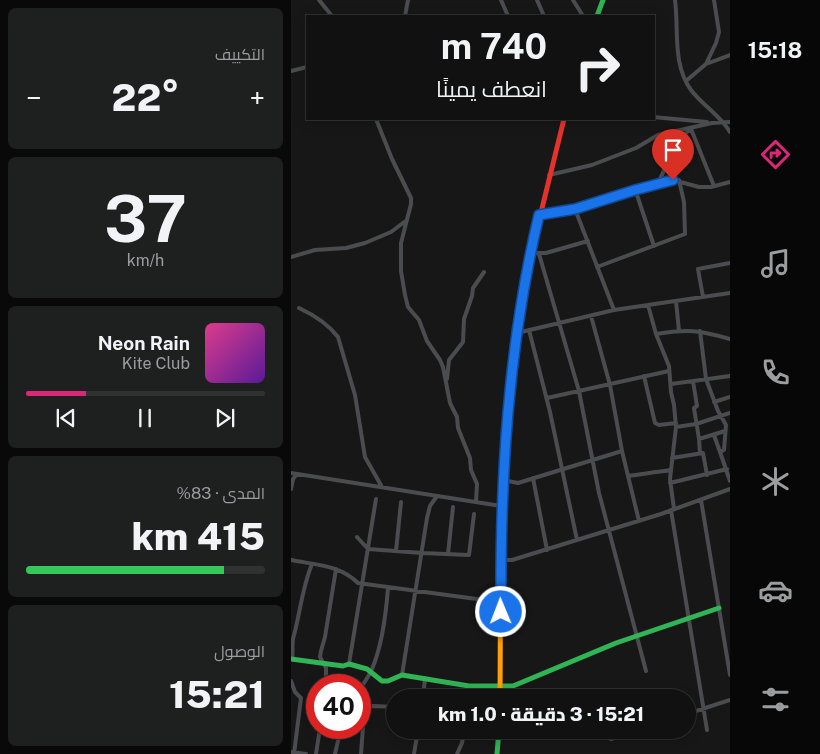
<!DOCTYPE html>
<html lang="ar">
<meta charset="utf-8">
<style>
body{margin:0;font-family:"Public Sans",Cairo,sans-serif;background:#1e1f1f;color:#f1f3f6;direction:rtl;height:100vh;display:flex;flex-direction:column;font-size:19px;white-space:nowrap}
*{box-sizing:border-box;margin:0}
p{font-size:16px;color:#9c9d9f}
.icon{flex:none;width:28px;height:28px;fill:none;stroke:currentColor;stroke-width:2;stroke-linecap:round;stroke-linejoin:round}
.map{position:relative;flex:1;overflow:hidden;direction:ltr}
.side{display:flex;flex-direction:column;gap:8px;padding:8px;background:#090909;width:291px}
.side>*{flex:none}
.top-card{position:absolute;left:15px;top:15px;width:349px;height:105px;border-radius:0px;box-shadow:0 2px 12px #0003,0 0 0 1px #303131;direction:rtl;background:#111;color:#f1f3f6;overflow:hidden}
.speed{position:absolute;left:15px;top:674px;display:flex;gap:10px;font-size:25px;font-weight:700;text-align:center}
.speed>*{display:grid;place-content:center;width:65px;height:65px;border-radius:50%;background:#111;box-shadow:0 2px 12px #0003,0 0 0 1px #303131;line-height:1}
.speed .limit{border:8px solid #d22;background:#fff;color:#111}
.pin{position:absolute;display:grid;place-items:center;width:42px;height:42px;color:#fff;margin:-51px -21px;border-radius:50% 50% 50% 0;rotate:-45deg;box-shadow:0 0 5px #0007}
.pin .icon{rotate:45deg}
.me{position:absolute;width:55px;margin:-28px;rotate:359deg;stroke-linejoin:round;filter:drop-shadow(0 0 4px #0008)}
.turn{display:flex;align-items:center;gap:18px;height:105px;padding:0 25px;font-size:22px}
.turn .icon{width:65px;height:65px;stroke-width:2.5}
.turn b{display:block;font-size:35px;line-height:42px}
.big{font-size:38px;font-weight:800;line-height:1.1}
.side .tile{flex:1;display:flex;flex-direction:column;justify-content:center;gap:8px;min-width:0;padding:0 18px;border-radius:8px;background:#1e1f1f}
.side .dial{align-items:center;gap:0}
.dial b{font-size:65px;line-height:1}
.song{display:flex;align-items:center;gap:15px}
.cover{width:60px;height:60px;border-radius:8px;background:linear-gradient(135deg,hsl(330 70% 55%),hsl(270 70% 35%))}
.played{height:5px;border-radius:2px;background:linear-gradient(90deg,#db2777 25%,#303131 25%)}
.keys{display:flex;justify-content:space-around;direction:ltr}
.heat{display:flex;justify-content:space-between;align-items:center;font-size:28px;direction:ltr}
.charge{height:8px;border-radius:4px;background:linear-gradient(90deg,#34c759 83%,#303131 0)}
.trip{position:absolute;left:95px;top:689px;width:310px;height:50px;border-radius:25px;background:#111;box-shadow:0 2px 12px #0003,0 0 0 1px #303131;font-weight:800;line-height:50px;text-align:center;direction:rtl}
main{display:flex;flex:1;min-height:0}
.tab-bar{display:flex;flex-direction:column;width:90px;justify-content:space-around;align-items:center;background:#070707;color:#9c9d9f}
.tab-bar .icon{width:35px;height:35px}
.tab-bar .active{color:#db2777}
.tab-bar b{font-size:22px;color:#f1f3f6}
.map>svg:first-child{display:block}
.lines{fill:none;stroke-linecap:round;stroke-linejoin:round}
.street{stroke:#4b4c50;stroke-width:4}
.fast{stroke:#30b455;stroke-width:5}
.slow{stroke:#ff9f0a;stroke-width:5}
.jam{stroke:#e5322d;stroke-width:5}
.route-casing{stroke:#114b97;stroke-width:12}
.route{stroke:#1a73e8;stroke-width:9}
</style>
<main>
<nav class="tab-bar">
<b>15:18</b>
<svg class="icon active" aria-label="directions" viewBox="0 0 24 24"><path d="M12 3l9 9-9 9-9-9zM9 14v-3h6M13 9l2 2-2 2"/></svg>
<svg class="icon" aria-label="music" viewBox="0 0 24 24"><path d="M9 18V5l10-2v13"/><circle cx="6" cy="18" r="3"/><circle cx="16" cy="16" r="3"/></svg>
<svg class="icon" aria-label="phone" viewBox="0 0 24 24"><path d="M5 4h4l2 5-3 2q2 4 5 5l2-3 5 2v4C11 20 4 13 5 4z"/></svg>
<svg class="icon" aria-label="climate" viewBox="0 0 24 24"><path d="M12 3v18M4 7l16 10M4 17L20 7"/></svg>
<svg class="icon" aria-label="car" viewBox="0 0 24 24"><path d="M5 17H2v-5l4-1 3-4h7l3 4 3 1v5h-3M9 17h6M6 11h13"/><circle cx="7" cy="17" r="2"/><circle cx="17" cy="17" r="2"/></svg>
<svg class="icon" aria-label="filters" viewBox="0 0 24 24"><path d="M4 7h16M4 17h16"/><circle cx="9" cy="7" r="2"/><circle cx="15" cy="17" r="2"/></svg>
</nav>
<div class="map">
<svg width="439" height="754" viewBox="0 0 439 754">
<rect width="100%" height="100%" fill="#171717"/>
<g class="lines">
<!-- street -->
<path class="street" d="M 28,0 L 41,16
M 210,0 L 217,16
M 246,0 L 253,16
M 282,0 L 292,16
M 384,0 C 388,30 381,64 400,90 C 411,105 429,115 439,132
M 114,16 L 117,0
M 415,64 L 425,43 L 428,32 L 423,0
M 0,71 L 16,67
M 395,81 L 415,64 L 439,55
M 362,117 L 416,122
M 85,119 L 101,159 L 120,198 L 120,204 L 110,243 L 110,271 L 114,295 L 117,307 L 128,320 L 136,341 L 149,360 L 152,367 L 159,403 L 166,417 L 167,428 L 179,458 L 180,470 L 186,484 L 185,502
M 400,129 L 423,186
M 258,175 L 301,165 L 345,148 L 367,135 L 421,123 L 439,122
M 367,183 C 377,164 383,141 401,128
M 344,189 L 363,246
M 284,209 L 323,310
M 248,215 L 284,209 L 329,194 L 382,180 L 408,187 L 420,187 L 439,182
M 240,253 L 255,253 L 297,241
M 248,254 L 288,391 L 308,493 L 355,671
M 0,257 L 24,250 L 55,248 L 74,243 L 100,232 L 116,220
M 306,267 L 394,234 L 393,202 L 388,180
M 412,297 L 407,269 L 439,263
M 385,301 L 388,331
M 357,305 L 365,334 L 378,366 L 380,392 L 383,405 L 385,427 L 379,479 L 383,509
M 8,308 C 23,315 37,324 47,337 L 64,395 L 74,457 L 91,487
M 300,316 L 319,385 L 331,451 L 348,521
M 238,330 L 259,412 L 286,540
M 409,331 L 415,379 L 427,411 L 435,425 L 433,450 L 429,452 L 439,481
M 226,333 L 323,310 L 439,293
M 365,334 C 396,329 408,330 439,339
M 353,376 L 364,423 L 368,425 L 385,423
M 156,379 L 158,360 L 172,342 L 173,319 L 181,296 L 182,288 L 193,272
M 402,381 L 406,406 L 403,408 L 408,439 L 434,431
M 380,384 L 439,376
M 256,398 L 378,371
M 423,402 L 439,397
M 385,427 L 405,424 L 439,413
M 423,435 L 429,452
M 408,439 L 409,453
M 381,458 L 412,453 L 416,475
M 0,473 L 210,506
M 337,476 C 352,474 364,472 380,470
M 242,478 L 256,550
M 212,480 L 227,483 L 331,451
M 379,483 L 436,469
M 0,489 L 2,479 L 6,474
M 410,500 L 439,675
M 380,510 L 416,730
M 66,537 L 77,549 L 131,553 L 178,555 L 183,514
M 105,551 L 110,502
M 157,554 L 162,507
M 210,557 L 216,560 L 221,560 L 370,514 L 439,489
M 0,560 C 25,565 49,565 67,583 L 193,600
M 1,659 C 2,652 1,645 2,639 C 9,614 11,588 21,564
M 58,664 L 85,499
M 111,675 L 136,518 L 139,506 L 146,496
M 0,681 L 4,692 L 10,698 L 3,754
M 35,685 L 35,668 L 29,657 L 30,651 L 34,637 L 45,569
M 69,689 C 73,683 78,676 81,669 C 91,646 95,614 97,588
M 132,698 L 134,678
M 177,698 L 178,686
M 396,714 L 439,700
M 320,739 L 347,730
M 0,752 L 15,754
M 25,754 L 29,728
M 44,754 L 50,728
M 70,754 L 73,714 L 76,707 L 82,706 L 104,707
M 123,754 L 127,730
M 166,754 L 171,743 L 173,730"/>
<!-- fast -->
<path class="fast" d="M 306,16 L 312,0
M 0,659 L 52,666 L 58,664 L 76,669 L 91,681 L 97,681 L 111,675 L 178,686 L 222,686 L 325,643 L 428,608
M 206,754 L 208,730"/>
<!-- slow -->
<path class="slow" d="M 209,698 C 210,571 207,443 229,318"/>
<!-- jam -->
<path class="jam" d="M 229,318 L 240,253 L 273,119"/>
</g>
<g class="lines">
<!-- route casing -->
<g class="route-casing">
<path id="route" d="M 210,612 C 209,479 217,345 248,215 L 284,209 L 344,190 L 382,180"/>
</g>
<!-- route -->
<use href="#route" class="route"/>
</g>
</svg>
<div class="speed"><div class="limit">40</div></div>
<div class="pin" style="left:382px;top:180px;background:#d93025"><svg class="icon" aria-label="arrive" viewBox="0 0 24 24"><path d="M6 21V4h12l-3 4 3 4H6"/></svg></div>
<svg class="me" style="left:210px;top:612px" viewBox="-20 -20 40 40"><circle r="17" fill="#1a73e8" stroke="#fff" stroke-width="3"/><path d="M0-11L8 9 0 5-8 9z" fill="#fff"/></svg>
<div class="trip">15:21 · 3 دقيقة · 1.0 km</div>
<div class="top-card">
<div class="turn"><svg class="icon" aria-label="right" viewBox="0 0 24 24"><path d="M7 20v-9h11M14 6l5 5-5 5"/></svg><div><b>740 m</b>انعطف يمينًا</div></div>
</div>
</div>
<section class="side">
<div class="tile"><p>التكييف</p>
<div class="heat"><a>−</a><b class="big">22°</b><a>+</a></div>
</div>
<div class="tile dial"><b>37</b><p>km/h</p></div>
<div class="tile">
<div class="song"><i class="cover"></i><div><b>Neon Rain</b><p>Kite Club</p></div></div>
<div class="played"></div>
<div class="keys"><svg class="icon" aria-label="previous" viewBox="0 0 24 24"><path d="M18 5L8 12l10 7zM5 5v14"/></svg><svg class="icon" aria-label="pause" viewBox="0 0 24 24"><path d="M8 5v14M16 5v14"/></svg><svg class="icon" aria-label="next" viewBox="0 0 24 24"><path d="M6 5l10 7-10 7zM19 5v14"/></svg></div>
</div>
<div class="tile"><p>المدى · 83%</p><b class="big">415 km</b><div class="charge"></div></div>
<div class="tile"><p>الوصول</p><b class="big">15:21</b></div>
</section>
</main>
